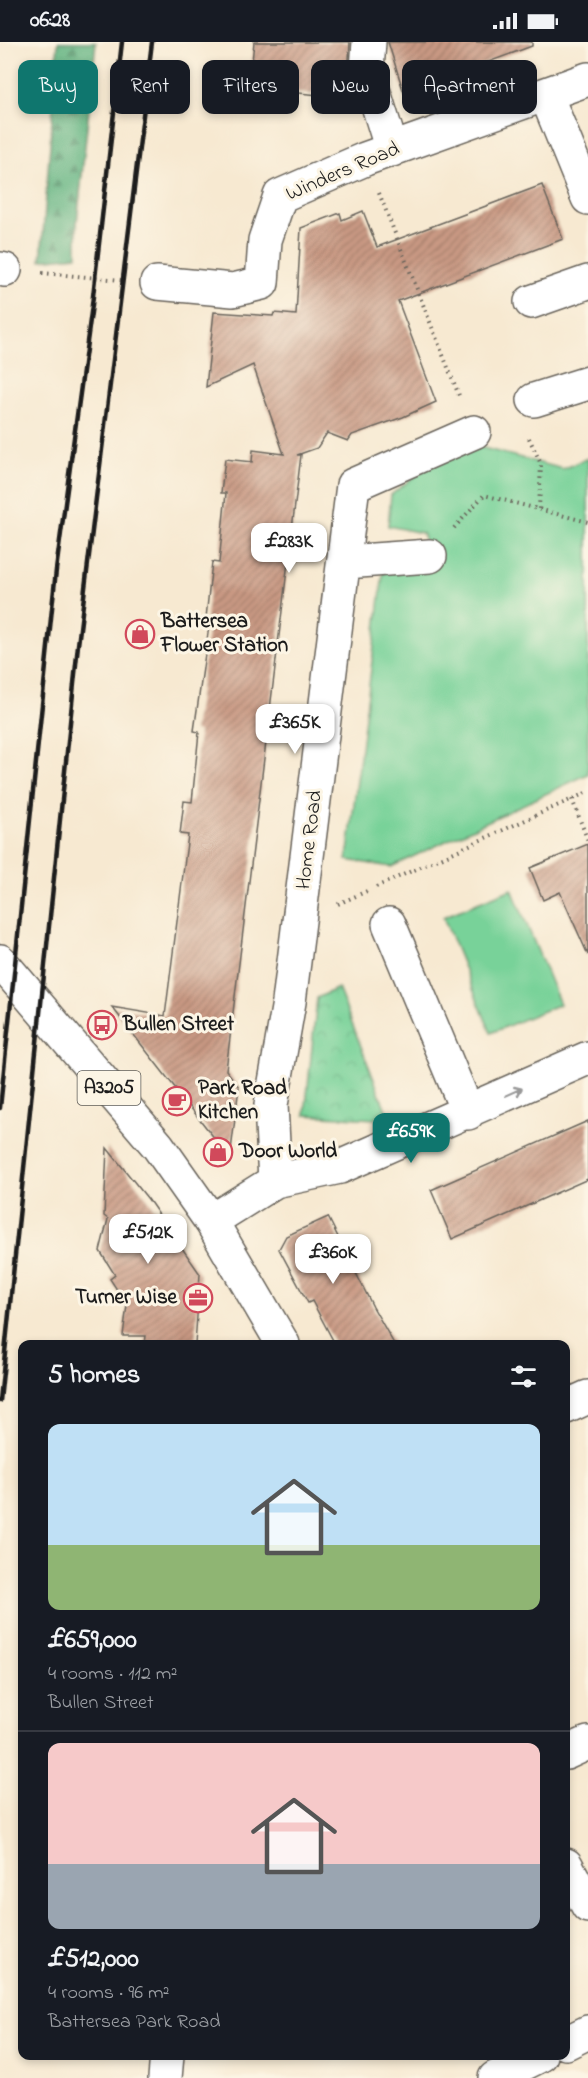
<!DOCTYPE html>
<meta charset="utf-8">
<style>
body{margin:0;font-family:"Indie Flower",sans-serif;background:#20242c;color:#f1f3f6;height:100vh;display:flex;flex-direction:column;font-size:22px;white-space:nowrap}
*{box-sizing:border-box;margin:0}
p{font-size:20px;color:#9ea1a6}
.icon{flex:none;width:33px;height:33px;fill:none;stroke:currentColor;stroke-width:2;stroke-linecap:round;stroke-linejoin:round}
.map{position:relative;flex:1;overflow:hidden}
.details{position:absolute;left:18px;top:1298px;width:552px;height:720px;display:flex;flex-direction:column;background:#171b24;border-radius:12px;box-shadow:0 3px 9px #0003}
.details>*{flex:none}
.guide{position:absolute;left:18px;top:18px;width:552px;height:54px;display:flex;gap:12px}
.price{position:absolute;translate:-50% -51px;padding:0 14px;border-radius:12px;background:#fff;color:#222;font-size:20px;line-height:39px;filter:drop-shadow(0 2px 3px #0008)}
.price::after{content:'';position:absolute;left:50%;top:36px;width:18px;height:14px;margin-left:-9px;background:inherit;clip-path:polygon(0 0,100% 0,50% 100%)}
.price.on{background:#0f766e;color:#fff}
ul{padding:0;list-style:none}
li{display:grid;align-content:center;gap:12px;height:318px;padding:0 30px}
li+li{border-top:2px solid #363941}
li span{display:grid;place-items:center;height:186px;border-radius:12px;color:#555}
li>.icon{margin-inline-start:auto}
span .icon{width:108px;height:108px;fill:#fffc;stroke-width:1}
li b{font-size:26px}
h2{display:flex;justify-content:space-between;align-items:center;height:72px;padding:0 30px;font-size:26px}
.pill{padding:0 21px;border-radius:12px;background:#171b24;box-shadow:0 3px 9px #0003;font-size:21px;line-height:54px}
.pill.on{background:#0f766e;color:#fff}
.status{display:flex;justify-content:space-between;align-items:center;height:42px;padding:0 30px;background:#171b24;direction:ltr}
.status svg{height:16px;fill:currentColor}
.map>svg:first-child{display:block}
.grass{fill:#78d299;stroke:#4a775a;stroke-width:1.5}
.forest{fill:url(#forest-firs);stroke:#3f684e;stroke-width:1.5}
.park{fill:url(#park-crowns);stroke:#4a775a;stroke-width:1.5}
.building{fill:url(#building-hatch)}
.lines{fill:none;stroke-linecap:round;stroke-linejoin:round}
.minor-casing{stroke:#69645b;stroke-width:36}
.highway-casing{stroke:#69645b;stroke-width:36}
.path{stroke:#69645b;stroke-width:4;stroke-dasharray:1.5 4.5;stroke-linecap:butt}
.minor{stroke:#fff;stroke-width:33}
.highway{stroke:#fff;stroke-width:33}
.rail{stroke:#1c1c1c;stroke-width:4.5}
.oneway{stroke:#999}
.labels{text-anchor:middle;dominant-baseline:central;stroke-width:6;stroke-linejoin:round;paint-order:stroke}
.shield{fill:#fcf5e5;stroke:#5f5d58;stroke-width:1.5}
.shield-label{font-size:20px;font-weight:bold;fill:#1c1c1c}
.street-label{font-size:21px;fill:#1c1c1c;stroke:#fcf5e5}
.poi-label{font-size:21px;font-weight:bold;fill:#1c1c1c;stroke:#fcf5e5;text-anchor:start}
</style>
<div class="status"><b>06:28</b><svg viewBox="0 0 49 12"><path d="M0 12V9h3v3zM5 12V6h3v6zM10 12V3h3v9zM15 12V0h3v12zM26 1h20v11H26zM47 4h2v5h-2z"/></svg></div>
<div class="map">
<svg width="588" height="2036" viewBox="0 0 588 2036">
<defs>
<pattern id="forest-firs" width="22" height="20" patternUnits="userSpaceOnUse" patternTransform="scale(1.5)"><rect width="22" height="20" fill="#62b481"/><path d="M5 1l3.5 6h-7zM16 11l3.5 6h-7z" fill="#509269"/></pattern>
<pattern id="park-crowns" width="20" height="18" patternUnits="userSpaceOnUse" patternTransform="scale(1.5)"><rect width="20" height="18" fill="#78d299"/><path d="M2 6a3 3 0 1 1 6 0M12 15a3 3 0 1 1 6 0" fill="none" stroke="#67b483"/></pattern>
<pattern id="building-hatch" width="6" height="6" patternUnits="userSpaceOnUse" patternTransform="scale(1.5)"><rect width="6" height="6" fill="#c99983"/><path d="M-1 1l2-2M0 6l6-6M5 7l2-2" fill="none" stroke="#a27c6a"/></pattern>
</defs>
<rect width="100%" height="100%" fill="#fcf5e5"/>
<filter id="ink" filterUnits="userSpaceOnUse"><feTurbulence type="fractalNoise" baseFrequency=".0167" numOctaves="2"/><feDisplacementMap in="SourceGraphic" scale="12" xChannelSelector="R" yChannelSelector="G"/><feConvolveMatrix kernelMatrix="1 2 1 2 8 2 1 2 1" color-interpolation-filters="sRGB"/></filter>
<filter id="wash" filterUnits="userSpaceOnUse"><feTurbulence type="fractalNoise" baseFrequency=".008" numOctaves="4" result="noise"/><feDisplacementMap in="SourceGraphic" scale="24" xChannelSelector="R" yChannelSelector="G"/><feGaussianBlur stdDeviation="1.35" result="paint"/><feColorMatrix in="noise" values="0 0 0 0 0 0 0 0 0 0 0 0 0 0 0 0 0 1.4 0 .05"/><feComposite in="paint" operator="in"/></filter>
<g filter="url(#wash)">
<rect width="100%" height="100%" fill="#f7e9d1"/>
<!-- grass -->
<path class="grass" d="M472 403 563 427 588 416V732L391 825 347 818 384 524 430 514 422 491 388 484 391 453 421 429Z
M512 847 560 962 491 991 443 875Z"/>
<!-- forest -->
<path class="forest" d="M58 0H96L77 181V214L41 218Z"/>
<!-- park -->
<path class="park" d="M338 946 388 1073 377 1077 305 1073 317 956Z"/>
<g id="blocks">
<!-- building -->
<path class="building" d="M254 0H350L347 49H342L341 55 255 47V40H250Z
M388 0H532V4L404 51Z
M542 143 563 197 398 259 436 360 403 375 352 393 348 399 327 391 317 406 297 413H301L226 1028 239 1045 230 1116 112 965 165 974 188 793 180 792 184 759 192 760 199 690 194 689 210 577 206 576 212 520 219 521 226 451H221L225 417 252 420 253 408 284 412 253 323 206 345 214 270 273 274 274 271 296 273 301 186 340 171 342 178 363 169 377 205Z
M588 802V913L560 850 543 858 530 826Z
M588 1079V1137L452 1197 431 1148Z
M107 1106 148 1157 200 1232 195 1302H145L146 1294H123L127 1263 110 1237 115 1233 100 1209 108 1177 104 1174Z
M328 1175 373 1265 394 1302H335L312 1259 308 1261 279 1207 286 1194Z"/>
</g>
</g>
<g filter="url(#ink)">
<use href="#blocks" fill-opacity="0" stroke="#69645b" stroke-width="1.5"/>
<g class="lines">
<!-- minor casing -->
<g class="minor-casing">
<path id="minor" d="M369 0 367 28 392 108
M546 53 588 156
M0 227 5 228
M157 241 233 248 262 241 265 198 280 154 365 117 588 37
M531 260 588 240
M534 358 588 341
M345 520 430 514
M389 882 468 1071
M275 1139 271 1063 289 960 353 443 474 390
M211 1179 275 1139 340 1125 588 1016
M566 1365 588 1355
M566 1711 588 1701
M566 2001 588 1990
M165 2036 167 2013
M495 2036 541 2013"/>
</g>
<!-- highway casing -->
<g class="highway-casing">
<path id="highway" d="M0 919 158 1104 211 1179 283 1302
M566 1823 588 1864"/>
</g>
<!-- path -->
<path class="path" d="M379 151 460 356
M42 231 121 238
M529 396 541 422 539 467
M454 486 484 453 588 480
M572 757 588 799
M376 845 588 750
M338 862 367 849"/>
<!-- minor -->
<use href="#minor" class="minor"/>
<!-- highway -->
<use href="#highway" class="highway"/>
<!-- rail -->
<path class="rail" d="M0 1066 56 528 92 263 122 0
M0 1359 78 603 152 0"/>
</g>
<!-- one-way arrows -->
<defs><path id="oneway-shaft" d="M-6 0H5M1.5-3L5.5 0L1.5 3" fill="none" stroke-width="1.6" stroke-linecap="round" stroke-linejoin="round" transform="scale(1.5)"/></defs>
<use class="oneway" href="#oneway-shaft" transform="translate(514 1050) rotate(-24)"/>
</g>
<!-- icons -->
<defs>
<g id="shop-ring" transform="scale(1.5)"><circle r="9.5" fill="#fcf5e5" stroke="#d1495b" stroke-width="1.5"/><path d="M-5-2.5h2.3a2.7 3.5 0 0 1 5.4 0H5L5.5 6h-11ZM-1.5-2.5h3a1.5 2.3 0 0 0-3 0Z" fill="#d1495b"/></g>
<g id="bus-ring" transform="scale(1.5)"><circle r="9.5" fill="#fcf5e5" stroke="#d1495b" stroke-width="1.5"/><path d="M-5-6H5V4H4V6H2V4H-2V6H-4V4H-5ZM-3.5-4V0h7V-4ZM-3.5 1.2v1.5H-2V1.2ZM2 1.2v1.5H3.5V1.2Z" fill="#d1495b"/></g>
<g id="cafe-ring" transform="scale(1.5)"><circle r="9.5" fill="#fcf5e5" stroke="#d1495b" stroke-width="1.5"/><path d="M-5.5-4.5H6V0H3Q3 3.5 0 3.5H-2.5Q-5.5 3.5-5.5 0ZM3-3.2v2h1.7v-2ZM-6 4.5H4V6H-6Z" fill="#d1495b"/></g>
<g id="office-ring" transform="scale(1.5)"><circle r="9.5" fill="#fcf5e5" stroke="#d1495b" stroke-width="1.5"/><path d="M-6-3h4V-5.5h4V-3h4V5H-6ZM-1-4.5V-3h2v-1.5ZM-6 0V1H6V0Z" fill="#d1495b"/></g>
</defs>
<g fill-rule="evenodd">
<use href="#shop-ring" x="140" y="592"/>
<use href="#bus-ring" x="102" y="983"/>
<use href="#cafe-ring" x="177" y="1059"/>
<use href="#shop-ring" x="218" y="1110"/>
<use href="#office-ring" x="198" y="1256"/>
</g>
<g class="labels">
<!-- shield labels -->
<rect class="shield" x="77.5" y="1029" width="63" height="34" rx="4.5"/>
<g class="shield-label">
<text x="109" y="1046">A3205</text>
</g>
<!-- street labels -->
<g class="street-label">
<text transform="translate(343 130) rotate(-23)">Winders Road</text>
<text transform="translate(310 798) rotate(-83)">Home Road</text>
</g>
<!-- poi labels -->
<g class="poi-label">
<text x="161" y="580">Battersea<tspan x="161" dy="24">Flower Station</tspan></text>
<text x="123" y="983">Bullen Street</text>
<text x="198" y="1047">Park Road<tspan x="198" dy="24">Kitchen</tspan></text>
<text x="239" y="1110">Door World</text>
<text x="177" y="1256" text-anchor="end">Turner Wise</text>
</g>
</g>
</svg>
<b class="price" style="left:289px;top:532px">£283K</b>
<b class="price" style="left:295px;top:713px">£365K</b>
<b class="price on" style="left:411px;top:1122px">£659K</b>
<b class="price" style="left:148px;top:1223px">£512K</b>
<b class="price" style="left:333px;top:1243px">£360K</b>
<div class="guide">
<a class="pill on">Buy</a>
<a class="pill">Rent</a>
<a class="pill">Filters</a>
<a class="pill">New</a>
<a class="pill">Apartment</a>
</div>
<section class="details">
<h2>5 homes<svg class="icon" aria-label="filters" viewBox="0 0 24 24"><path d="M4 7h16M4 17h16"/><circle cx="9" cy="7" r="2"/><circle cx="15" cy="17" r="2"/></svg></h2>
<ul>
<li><span style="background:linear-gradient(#bfe0f5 65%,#8fb573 0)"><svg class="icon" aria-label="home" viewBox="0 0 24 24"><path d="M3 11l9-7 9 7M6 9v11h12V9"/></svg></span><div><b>£659,000</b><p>4 rooms · 112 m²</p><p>Bullen Street</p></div></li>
<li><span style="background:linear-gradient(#f6c9c9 65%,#9aa5b1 0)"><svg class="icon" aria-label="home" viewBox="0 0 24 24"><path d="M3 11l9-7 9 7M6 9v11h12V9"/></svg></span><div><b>£512,000</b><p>4 rooms · 96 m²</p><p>Battersea Park Road</p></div></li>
</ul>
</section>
</div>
